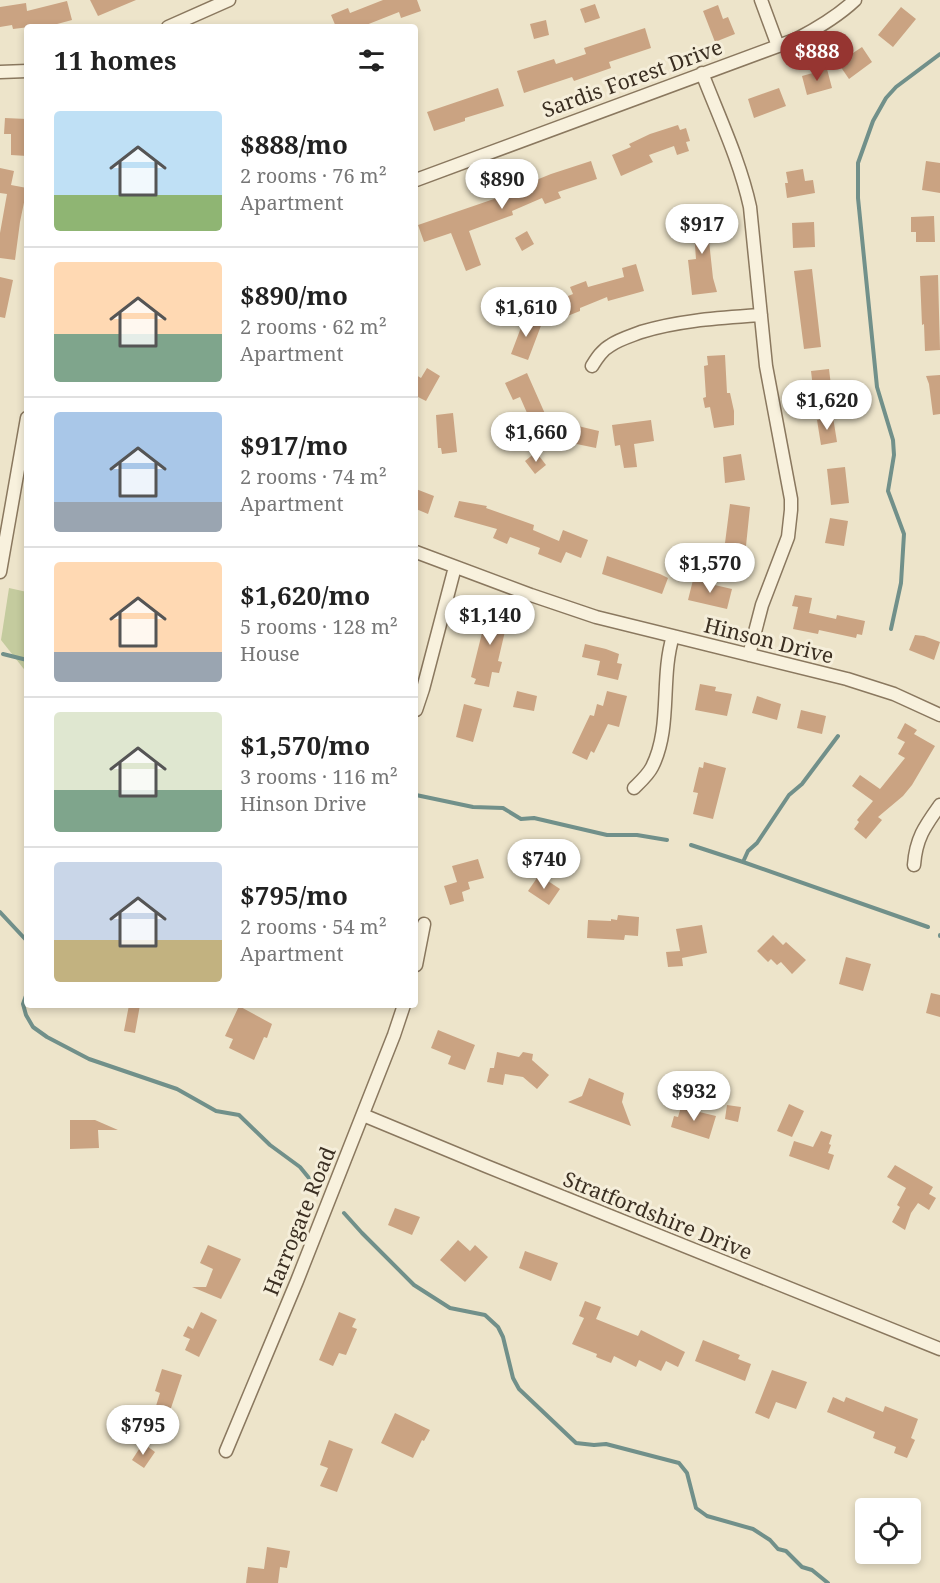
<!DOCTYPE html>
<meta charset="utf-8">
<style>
body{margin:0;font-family:"Noto Serif",serif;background:#f6f6f6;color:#222;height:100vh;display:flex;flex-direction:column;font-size:22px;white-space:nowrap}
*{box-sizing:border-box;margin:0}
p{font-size:20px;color:#767676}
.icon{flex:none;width:33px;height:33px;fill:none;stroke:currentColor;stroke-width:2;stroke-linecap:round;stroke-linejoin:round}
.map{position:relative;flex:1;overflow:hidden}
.sheet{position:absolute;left:24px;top:24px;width:394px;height:984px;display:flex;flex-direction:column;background:#fff;border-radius:6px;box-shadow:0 3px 9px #0003}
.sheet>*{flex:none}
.buttons{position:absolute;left:855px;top:1498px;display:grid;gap:12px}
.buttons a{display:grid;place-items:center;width:66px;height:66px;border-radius:6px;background:#fff;box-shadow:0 3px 9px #0003;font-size:30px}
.price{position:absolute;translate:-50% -51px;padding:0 14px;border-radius:21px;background:#fff;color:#222;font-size:20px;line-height:39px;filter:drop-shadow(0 2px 3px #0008)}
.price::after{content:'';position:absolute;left:50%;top:36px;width:18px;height:14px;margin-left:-9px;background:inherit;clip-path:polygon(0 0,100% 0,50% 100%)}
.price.active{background:#963531;color:#fff}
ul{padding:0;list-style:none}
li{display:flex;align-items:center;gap:18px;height:150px;padding:0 30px}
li+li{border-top:2px solid #e0e0e0}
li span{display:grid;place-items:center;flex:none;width:168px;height:120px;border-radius:6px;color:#555}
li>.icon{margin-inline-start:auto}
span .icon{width:72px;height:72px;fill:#fffc;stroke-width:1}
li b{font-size:26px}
h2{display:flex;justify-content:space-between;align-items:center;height:72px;padding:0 30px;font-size:26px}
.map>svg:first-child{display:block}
.green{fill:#c4cb9e}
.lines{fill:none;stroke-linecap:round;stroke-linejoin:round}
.stream{stroke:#71908a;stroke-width:4}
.building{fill:#caa382}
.street-casing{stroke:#8a785f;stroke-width:15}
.street{stroke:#f8f1dd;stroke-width:12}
.labels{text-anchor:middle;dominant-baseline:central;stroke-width:6;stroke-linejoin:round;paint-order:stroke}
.street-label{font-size:21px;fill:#3b2f22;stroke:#f5eeda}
</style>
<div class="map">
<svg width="940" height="1583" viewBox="0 0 940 1583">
<rect width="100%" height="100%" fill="#ede4ca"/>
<!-- green -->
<path class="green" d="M9 588 27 592V673L1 640Z"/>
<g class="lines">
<!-- stream -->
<path class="stream" d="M891 629 901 583 904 534 888 491 894 455 893 440 877 387 858 198V163L873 121 886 98 896 87 940 54
M3 654 27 660
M416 795 473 807 503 808 521 819 534 818 607 835H637L667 840
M691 845 743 862 928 927
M743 862 748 851 757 843 789 795 802 784 838 736
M0 912 27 941
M940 935V936
M27 993 23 1004 26 1015 33 1027 47 1037 89 1059 177 1089 216 1111 239 1115 270 1145 300 1167 313 1183
M344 1213 362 1233 414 1285 450 1308 485 1315 498 1327 503 1337 513 1378 519 1389 576 1443 594 1445 606 1444 679 1463 687 1473 696 1508 707 1516 753 1529 770 1540 778 1549 786 1551 802 1567 812 1570 828 1583"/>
</g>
<!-- building -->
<path class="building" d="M90 0H136L98 16Z
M383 0H417L421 11 401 18 399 12 361 27H336L331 15 348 8 350 13Z
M67 1 72 20 46 27V25L13 29 12 25 0 27V7L26 3 27 11Z
M595 4 600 18 585 23 580 9Z
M718 5 723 19 728 17 735 34 715 42 703 11Z
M901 7 916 19 893 47 878 35Z
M546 20 549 35 534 39 530 24Z
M645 28 651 48 609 62 611 68 574 81 572 77 524 93 517 71 554 59 556 64 586 54 584 48Z
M862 47 872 62 849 79 838 63Z
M827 69 832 88 807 95 802 76Z
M498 88 504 106 465 118V121L434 131 427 112Z
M779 88 786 106 754 118 748 99Z
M5 118 27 119V156L11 155V134H4Z
M678 125 680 130 686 128 690 141 686 142 689 151 677 155 674 146 649 155 653 162 621 176 612 155 631 147 629 144 650 134Z
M591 161 597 179 558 192 561 198 545 204 542 198 512 211 513 215 469 231 481 265 466 271 451 233 424 242 418 225 520 190 519 187 551 174Z
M926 161 940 163V193L922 190Z
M0 168 14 171 11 185 27 188 20 222 15 260 0 258V233L7 194 0 193Z
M803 169 805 181 813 180 815 193 787 198 785 183H788L786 172Z
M713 215 715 241H709L713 278 717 292 692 295 688 260 696 259 694 232 685 233 684 222 695 221 694 216Z
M934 216 935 242H916V232H911V217Z
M814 222 815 247 793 248 792 223Z
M527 231 534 244 522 251 515 238Z
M636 264 644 291 608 301 607 297 580 308V311L560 319 553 302 573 294 570 287 586 281 588 287 624 277 622 268Z
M812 269 821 347 804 349 794 271Z
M938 275 940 350 925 351 924 324 922 325 920 276Z
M0 277 13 280 5 318 0 317Z
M525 317 542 323 528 360 511 354Z
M725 355 727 393H730L734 411V425L714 428 710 407 705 408 703 398 706 397 704 366 708 365 707 356Z
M427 368 440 376 426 401 416 396V375L421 378Z
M829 369 832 394 814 396 811 371Z
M527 373 546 416 531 422 520 397 513 400 505 383Z
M940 375V414L933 415 929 384 926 376Z
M453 413 457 452 442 454 441 448H438L436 415Z
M833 417 837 442 821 445 817 420Z
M651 420 654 441 634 444 637 467 624 468 620 445 615 446 612 425Z
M561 422 599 431 596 448 557 440Z
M536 452 546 465 535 474 525 461Z
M741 454 745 480 725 483 723 457Z
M845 467 849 503 831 505 827 469Z
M416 489 434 496 428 514 416 509Z
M459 501 487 506 486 508 534 525 533 530 559 541 563 530 588 540 581 558 566 552 561 563 538 554 540 548 510 537 507 544 493 538 497 529 454 517Z
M730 504 750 507 746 546 725 543Z
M830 518 848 521 844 546 825 543Z
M607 556 660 574 668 578 662 594 602 574Z
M693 580 732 589 727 609 688 600Z
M795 595 812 598 809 613 836 619 837 615 865 621 862 635 857 634 856 638 819 630 818 634 793 629 798 607 792 606Z
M483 609 513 617 510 628 506 627 498 661 502 662 499 673 492 672 489 687 474 684 476 679 471 677 484 625 479 624Z
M915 635 924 636 940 642 934 660 909 650Z
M585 644 606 649 619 654 617 663 622 664 618 680 597 675 600 661 582 657Z
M700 684 716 687 715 691 732 694 727 716 695 710Z
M517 691 537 696 534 711 513 707Z
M607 691 627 696 619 727 608 724 594 753 591 751 587 760 572 753 590 715 594 716 597 704 603 706Z
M757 696 781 704 777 720 752 713Z
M464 704 482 709 473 742 456 737Z
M801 710 826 716 822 734 797 728Z
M905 723 917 730 914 734 935 746 912 785 903 796 878 817 882 820 866 839 854 829 859 822 857 820 873 801 852 786 860 775 880 789 905 758 898 754 905 742 897 738Z
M704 762 726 768 713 819 693 814 698 793 693 792 699 767 703 768Z
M478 859 484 878 468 882 470 889 462 892 464 901 450 905 444 886 457 882 452 866Z
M539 875 560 889 549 905 528 891Z
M618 915 639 917 638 936 625 935 624 940 587 938 588 920 611 921V919L617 920Z
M702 925 707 953 682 958 683 966 668 967 666 952 680 951 676 929Z
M773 935 783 945 786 942 806 960 792 974 781 962 777 965 771 959 768 962 757 951Z
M846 957 871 964 863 991 839 984Z
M931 993 940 995V1017L926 1013Z
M129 1005H140L135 1033 124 1031Z
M239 1006 272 1024 267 1038 264 1037 254 1060 229 1048 233 1039 225 1036Z
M438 1030 475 1045 465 1070 448 1064 451 1056 431 1048Z
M497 1052 519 1057 523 1052 533 1054 532 1060 549 1075 537 1089 523 1077 505 1074 503 1085 487 1082 490 1068H494Z
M589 1078 624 1093 622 1102 631 1126 568 1102 582 1096Z
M682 1104 692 1107 691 1110 716 1116 709 1139 671 1127 674 1116 678 1117Z
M789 1104 804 1111 792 1137 777 1131Z
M727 1105 741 1107 738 1122 725 1119Z
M70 1120H95L118 1130H98L99 1148 70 1149Z
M821 1131 832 1135 829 1144 831 1145 828 1153 834 1155 829 1170 789 1156 794 1141 813 1147Z
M895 1165 933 1187 929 1194 936 1198 929 1210 918 1203 911 1213 905 1230 892 1222 900 1207 897 1205 906 1188 887 1177Z
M395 1208 420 1217 412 1235 388 1225Z
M458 1240 470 1251 475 1245 488 1257 465 1282 440 1260Z
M208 1245 241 1259 221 1299 192 1287H206L213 1269 200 1263Z
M525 1251 558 1263 551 1281 519 1268Z
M585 1301 601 1307 596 1319 638 1336 641 1330 685 1352 678 1367 666 1361 661 1371 639 1360 636 1367 614 1356 611 1363 596 1357 597 1354 572 1344 584 1318 579 1316Z
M201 1312 217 1320 199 1357 185 1350 190 1339 183 1336 188 1326 193 1329Z
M339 1312 356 1319 352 1327 357 1329 346 1355 339 1353 333 1366 319 1360Z
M703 1340 740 1355 738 1359 751 1364 745 1381 695 1361Z
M162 1369 182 1375 170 1411 156 1406 160 1393 155 1391Z
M772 1370 807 1382 796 1409 776 1402 769 1419 755 1413Z
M833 1397 844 1402 846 1397 883 1412 885 1406 918 1419 911 1438 915 1440 907 1458 894 1453 896 1447 873 1438 875 1432 827 1412Z
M395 1413 430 1430 424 1441 422 1440 413 1458 381 1443Z
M329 1440 353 1449 337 1492 320 1486 328 1468 320 1465Z
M143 1443 155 1452 144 1468 132 1460Z
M267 1547 290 1551 287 1568 280 1567 278 1583H246L248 1567 264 1569Z"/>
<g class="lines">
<!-- street casing -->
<g class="street-casing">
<path id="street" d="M761 0 778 46
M168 27 229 0
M0 72 27 71
M702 73C719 117 740 161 750 207L766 366 791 499V510L788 537 762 605 749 655
M416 180 797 39C818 28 837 17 855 0
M592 366C597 358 602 350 611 345 620 339 631 336 641 332 680 320 721 318 761 315
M416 552 531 595 596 617 847 679 894 694 940 715
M0 572 27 418
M416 710 423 689 455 567
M634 788C640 782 648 775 652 767 672 728 660 678 673 636
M914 865C916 838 925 826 940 805
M416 965 424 924
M363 1115 486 1166 940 1349
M226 1451 297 1281 394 1035 404 1005"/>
</g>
<!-- street -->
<use href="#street" class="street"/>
</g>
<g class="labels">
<!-- street labels -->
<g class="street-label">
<text transform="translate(632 78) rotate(-20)">Sardis Forest Drive</text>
<text transform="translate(769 640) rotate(14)">Hinson Drive</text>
<text transform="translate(658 1215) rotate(22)">Stratfordshire Drive</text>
<text transform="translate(299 1221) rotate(-68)">Harrogate Road</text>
</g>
</g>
</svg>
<div class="buttons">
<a><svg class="icon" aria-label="locate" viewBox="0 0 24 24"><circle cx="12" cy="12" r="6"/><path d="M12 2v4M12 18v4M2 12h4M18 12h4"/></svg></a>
</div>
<b class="price active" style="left:817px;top:82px">$888</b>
<b class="price" style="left:502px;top:210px">$890</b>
<b class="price" style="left:702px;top:255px">$917</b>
<b class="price" style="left:526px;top:338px">$1,610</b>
<b class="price" style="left:827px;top:431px">$1,620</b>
<b class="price" style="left:536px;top:463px">$1,660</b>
<b class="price" style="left:710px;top:594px">$1,570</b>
<b class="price" style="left:490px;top:646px">$1,140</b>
<b class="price" style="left:544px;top:890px">$740</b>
<b class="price" style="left:694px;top:1122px">$932</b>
<b class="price" style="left:143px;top:1456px">$795</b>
<section class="sheet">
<h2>11 homes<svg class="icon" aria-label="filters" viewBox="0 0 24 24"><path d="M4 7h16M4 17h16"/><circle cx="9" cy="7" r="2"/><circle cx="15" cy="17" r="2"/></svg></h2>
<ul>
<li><span style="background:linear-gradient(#bfe0f5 70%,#8fb573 0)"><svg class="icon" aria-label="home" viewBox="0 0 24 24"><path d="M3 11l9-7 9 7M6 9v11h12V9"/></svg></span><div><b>$888/mo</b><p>2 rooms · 76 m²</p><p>Apartment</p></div></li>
<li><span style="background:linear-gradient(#ffd9b3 60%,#7fa58c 0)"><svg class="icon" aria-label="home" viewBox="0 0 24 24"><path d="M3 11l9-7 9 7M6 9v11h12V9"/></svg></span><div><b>$890/mo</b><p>2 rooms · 62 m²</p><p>Apartment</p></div></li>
<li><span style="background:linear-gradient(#a9c7e8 75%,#9aa5b1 0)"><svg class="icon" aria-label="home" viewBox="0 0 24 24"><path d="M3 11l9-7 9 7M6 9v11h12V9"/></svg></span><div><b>$917/mo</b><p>2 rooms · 74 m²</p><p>Apartment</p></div></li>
<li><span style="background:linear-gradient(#ffd9b3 75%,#9aa5b1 0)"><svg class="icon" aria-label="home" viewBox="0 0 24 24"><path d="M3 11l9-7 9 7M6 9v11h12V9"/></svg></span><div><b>$1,620/mo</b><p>5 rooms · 128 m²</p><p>House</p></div></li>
<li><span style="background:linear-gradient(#dfe7d0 65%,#7fa58c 0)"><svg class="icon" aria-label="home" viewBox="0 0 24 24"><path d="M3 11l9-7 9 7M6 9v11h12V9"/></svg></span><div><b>$1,570/mo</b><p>3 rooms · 116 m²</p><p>Hinson Drive</p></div></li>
<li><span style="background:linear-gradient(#c9d6e8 65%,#c2b280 0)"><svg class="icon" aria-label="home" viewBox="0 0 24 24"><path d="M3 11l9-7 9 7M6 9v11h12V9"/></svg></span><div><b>$795/mo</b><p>2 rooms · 54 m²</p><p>Apartment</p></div></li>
</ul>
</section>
</div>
